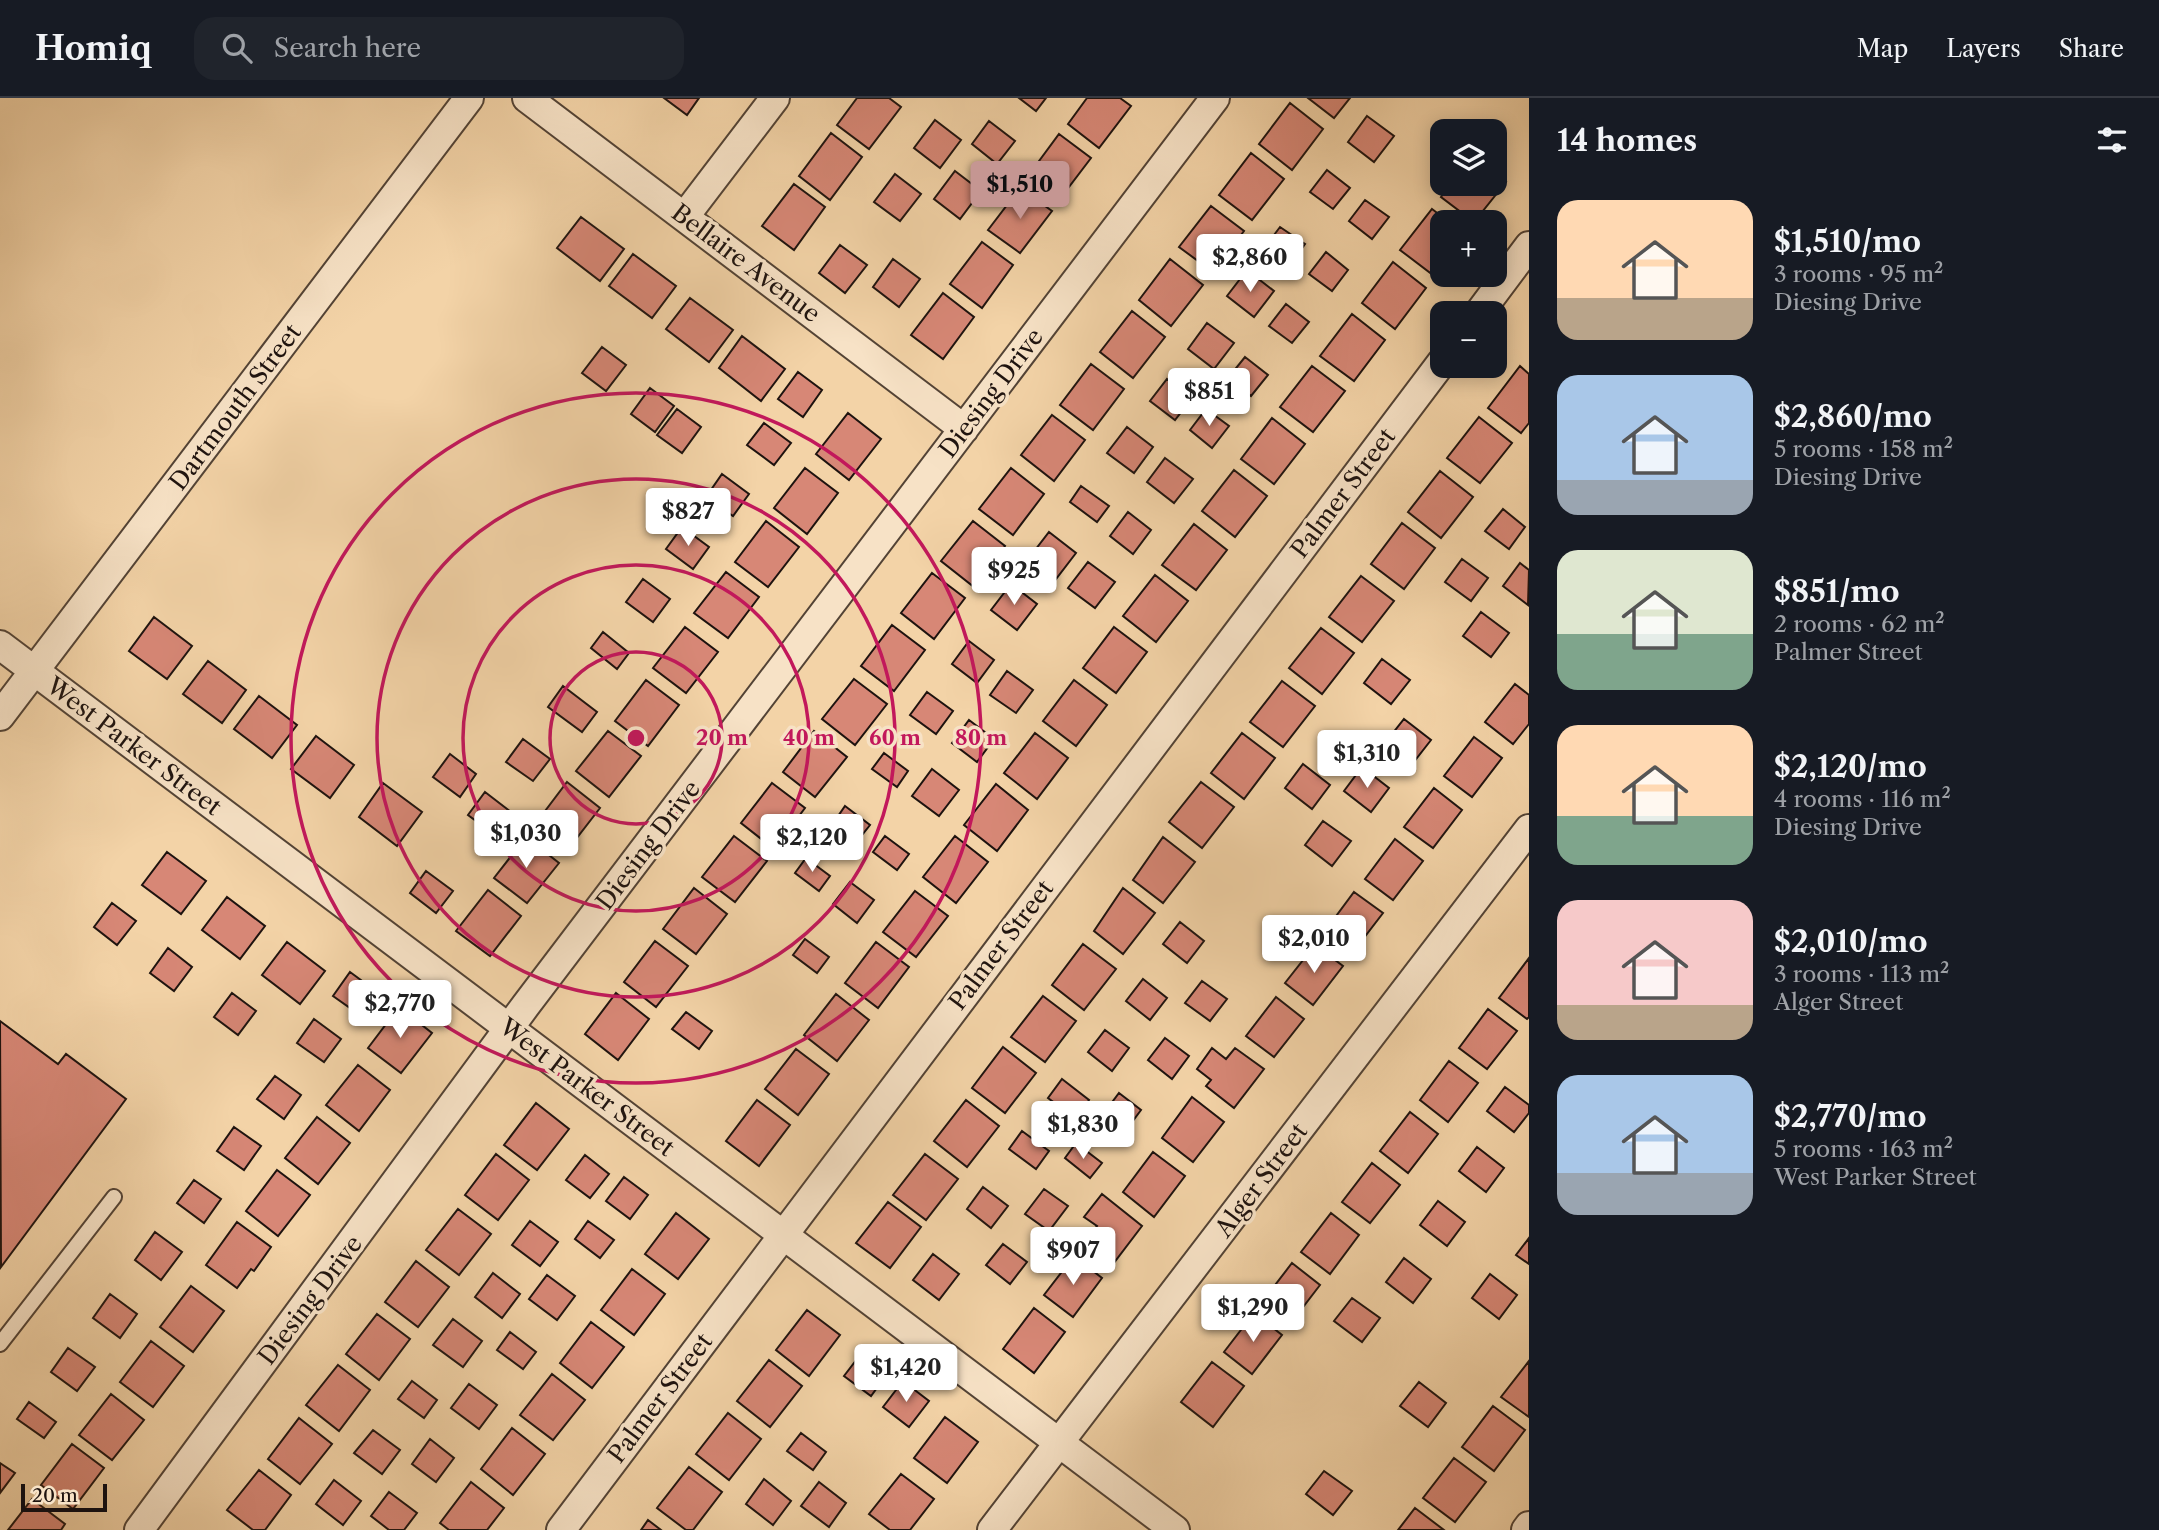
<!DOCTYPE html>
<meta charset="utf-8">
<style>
body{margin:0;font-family:"Libre Caslon Text",serif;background:#20242c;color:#f1f3f6;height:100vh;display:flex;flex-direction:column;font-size:26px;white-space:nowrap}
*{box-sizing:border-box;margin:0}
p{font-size:23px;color:#9ea1a6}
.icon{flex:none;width:38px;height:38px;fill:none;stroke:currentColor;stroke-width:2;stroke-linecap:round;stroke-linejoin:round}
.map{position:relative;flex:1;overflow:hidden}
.panel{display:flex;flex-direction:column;background:#171b24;width:630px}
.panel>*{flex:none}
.tools{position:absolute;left:1430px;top:21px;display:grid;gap:14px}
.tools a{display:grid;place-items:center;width:77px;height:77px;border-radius:14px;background:#171b24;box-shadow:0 4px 18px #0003;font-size:35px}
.scale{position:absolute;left:21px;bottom:18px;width:86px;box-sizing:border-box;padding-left:7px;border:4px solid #1e130f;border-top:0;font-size:19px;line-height:24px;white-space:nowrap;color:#1e130f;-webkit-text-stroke:5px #f7e2c6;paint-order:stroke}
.price{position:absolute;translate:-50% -60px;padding:0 16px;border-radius:7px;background:#fff;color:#222;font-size:23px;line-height:46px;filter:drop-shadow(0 2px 4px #0008)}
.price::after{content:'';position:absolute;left:50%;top:42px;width:21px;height:16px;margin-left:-10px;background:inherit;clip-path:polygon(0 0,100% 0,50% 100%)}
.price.selected{background:#c59692;color:#111}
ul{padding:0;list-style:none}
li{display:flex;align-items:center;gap:21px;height:175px;padding:0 28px}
li span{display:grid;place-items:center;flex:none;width:196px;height:140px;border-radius:21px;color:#555}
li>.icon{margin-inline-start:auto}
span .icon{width:84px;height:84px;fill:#fffc;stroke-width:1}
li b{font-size:30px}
h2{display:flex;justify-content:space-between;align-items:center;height:84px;padding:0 28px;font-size:30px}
header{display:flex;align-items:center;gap:42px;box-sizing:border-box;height:98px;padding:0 35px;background:#171b24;border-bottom:2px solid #363941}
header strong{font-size:33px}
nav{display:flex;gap:38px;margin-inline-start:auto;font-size:24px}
.search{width:490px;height:63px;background:#20242c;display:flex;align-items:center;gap:18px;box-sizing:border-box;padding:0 24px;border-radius:21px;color:#9ea1a6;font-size:26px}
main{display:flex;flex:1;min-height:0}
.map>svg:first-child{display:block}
.building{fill:#d78776;stroke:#1e130f;stroke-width:2}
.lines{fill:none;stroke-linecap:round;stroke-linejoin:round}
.lane-casing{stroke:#534335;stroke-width:18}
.street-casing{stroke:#534335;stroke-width:32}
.lane{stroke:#f7e2c6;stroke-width:14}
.street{stroke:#f7e2c6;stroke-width:28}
.ring{fill:none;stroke:#c2185b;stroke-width:3.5}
.labels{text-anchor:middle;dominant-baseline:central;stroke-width:7;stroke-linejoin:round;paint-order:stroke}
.street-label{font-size:24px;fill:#1e130f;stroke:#f7e2c6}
.centre{fill:#c2185b;stroke:#f7e2c6;stroke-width:3.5}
.ring-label{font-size:21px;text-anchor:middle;font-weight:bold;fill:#c2185b;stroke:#f7e2c6;stroke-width:7;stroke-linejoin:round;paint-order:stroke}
</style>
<header>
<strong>Homiq</strong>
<div class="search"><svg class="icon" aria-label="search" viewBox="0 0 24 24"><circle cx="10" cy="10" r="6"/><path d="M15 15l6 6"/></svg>Search here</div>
<nav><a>Map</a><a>Layers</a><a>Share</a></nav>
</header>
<main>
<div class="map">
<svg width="1529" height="1432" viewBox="0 0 1529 1432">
<rect width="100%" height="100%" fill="#f3d3a7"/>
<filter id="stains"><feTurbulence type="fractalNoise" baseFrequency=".00286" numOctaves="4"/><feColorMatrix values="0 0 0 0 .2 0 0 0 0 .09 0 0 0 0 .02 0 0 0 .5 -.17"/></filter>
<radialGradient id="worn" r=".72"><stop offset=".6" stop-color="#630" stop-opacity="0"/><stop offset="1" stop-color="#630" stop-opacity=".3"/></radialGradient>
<!-- building -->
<path class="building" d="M664 0H699L687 17Z
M857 0H889L901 9 869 51 837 27Z
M1019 0H1046L1036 13Z
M1087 0H1120L1131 8 1099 50 1068 26Z
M1308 0H1350L1334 20Z
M1290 5 1323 31 1292 72 1259 46Z
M1367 18 1394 38 1374 64 1348 44Z
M935 22 961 42 940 70 914 50Z
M989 23 1015 43 997 66 972 46Z
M831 35 862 59 830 102 799 78Z
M1059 36 1091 60 1059 102 1028 78Z
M1251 55 1284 81 1252 122 1219 97Z
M1327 72 1350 90 1333 111 1310 94Z
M955 73 981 93 960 121 934 101Z
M1494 75 1506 84 1474 124 1441 99 1451 86H1494Z
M895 76 921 96 900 123 874 104Z
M794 86 825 109 794 152 762 128Z
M1020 90 1052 113 1020 155 988 132Z
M1365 102 1389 119 1372 141 1349 123Z
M1211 108 1244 133 1213 174 1179 149Z
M1432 111 1449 124H1442V165L1433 177 1400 152Z
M581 119 624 151 600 183 557 150Z
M1280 129 1305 146 1293 163 1268 145Z
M982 144 1013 167 982 210 950 186Z
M840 147 867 167 845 195 819 175Z
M1326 154 1348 172 1332 193 1309 176Z
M633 156 676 188 652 220 609 188Z
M893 161 920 181 899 209 873 189Z
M1170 161 1203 187 1171 228 1139 202Z
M1393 164 1426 190 1395 231 1362 205Z
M1247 172 1274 193 1254 219 1227 198Z
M943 195 974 219 943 261 911 237Z
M690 200 733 232 709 264 666 231Z
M1286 206 1309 224 1292 245 1269 228Z
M1132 213 1165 239 1133 280 1100 254Z
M1352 216 1385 242 1354 283 1320 258Z
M1207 225 1234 245 1214 271 1188 251Z
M742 238 785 271 761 303 719 270Z
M602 249 626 267 606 293 582 275Z
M1245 259 1268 277 1251 298 1228 280Z
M1091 266 1124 291 1093 332 1060 307Z
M1312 268 1345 293 1313 334 1280 309Z
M1520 268 1529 276V325L1521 335 1488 310Z
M798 274 822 292 803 319 778 301Z
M1167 281 1192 300 1175 322 1150 303Z
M650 290 674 308 655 334 631 316Z
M677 311 701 329 682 355 657 337Z
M1206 311 1229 328 1212 350 1190 332Z
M848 315 881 341 849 382 816 356Z
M1052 317 1085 342 1054 383 1021 357Z
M1479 319 1512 345 1480 385 1447 360Z
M1272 320 1305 346 1274 386 1241 361Z
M764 325 791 345 774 367 747 347Z
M1127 329 1153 349 1134 375 1107 355Z
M1165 360 1193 381 1174 405 1147 384Z
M805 370 838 395 807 436 774 410Z
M1011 370 1044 396 1013 437 979 411Z
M1234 372 1267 398 1235 439 1202 413Z
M1440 373 1473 399 1441 440 1408 414Z
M722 376 749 396 733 418 706 399Z
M1081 388 1109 408 1097 424 1070 404Z
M1503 411 1525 429 1509 451 1485 433Z
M1128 414 1151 432 1133 456 1110 438Z
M766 423 799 449 768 489 735 464Z
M973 423 1005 448 974 489 941 463Z
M1402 425 1435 450 1404 491 1371 466Z
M1194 426 1227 452 1196 492 1162 467Z
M682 429 709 449 693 471 666 451Z
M1049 434 1076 455 1056 481 1029 460Z
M1462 461 1488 480 1471 503 1445 484Z
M1088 464 1115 484 1095 510 1068 490Z
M1520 465 1529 472 1528 507 1503 488Z
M726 474 759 499 728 540 694 515Z
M932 475 965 500 934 541 901 515Z
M1155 477 1188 503 1156 544 1123 518Z
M1361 478 1394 503 1362 544 1329 519Z
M643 481 670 501 653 524 626 504Z
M1011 486 1037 506 1017 532 991 512Z
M1481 514 1509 535 1491 559 1463 538Z
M154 519 192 548 167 581 129 553Z
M892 527 925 552 894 593 861 568Z
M685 529 718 554 686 595 653 570Z
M1114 529 1147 554 1116 595 1083 570Z
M1321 530 1354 555 1322 596 1289 570Z
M603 534 629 555 617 571 591 550Z
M969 543 994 562 977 585 952 566Z
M1382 561 1410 582 1391 606 1364 585Z
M208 563 246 592 222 625 183 596Z
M1007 573 1033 592 1016 615 990 597Z
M854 581 887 606 855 647 822 621Z
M646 582 679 607 648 648 615 623Z
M1074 582 1107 607 1076 648 1043 623Z
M1282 583 1315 608 1283 649 1250 624Z
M1515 586 1529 597V626L1513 646 1485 624Z
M563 588 597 614 582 634 548 609Z
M927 594 953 613 936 636 910 617Z
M259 598 297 627 272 660 234 631Z
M1404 621 1431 642 1413 665 1385 645Z
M969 622 994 641 977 664 952 645Z
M608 633 641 658 609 699 576 673Z
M814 633 847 659 815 699 783 674Z
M1035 635 1068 660 1037 701 1004 675Z
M1242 635 1275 660 1244 701 1211 675Z
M316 638 354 667 330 700 291 671Z
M1474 639 1502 660 1472 699 1444 678Z
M523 641 550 661 533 683 506 664Z
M884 655 908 673 897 689 872 671Z
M450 656 476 676 460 699 433 679Z
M1303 666 1330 687 1312 711 1285 690Z
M1362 669 1389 690 1371 714 1344 693Z
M932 671 959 692 939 718 912 698Z
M567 684 600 710 569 750 536 725Z
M1201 684 1234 709 1202 750 1169 724Z
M383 685 422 714 397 748 359 719Z
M772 685 805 710 774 751 741 725Z
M996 686 1028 712 997 753 964 727Z
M1434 690 1462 712 1433 750 1404 729Z
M485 694 511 714 495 737 468 717Z
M845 708 870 727 858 742 834 724Z
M1323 723 1351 743 1332 768 1305 747Z
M734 738 767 763 735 804 702 779Z
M885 738 909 756 897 772 873 754Z
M955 738 988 764 956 805 923 779Z
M526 739 559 765 527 805 494 780Z
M1163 739 1195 764 1163 805 1133 782Z
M1395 741 1423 763 1393 802 1365 781Z
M167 754 206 783 181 816 142 787Z
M806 760 830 778 819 793 795 775Z
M426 773 453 793 436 815 410 795Z
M850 784 874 802 857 825 833 806Z
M694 790 727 816 696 856 663 831Z
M1123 790 1155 815 1123 856 1094 833Z
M488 792 521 818 490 858 456 833Z
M915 793 948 818 916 859 883 834Z
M1354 794 1383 815 1353 854 1325 833Z
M227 799 265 828 240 861 202 832Z
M112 805 136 823 117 847 94 829Z
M1180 824 1204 843 1187 865 1163 846Z
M805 841 829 859 817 875 793 857Z
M655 843 688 868 656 909 624 884Z
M287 844 325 873 300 906 262 877Z
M876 844 909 869 878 910 845 885Z
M1083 846 1116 871 1084 912 1052 887Z
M1315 847 1343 868 1313 907 1285 885Z
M168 850 192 869 174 893 150 875Z
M1529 860V919L1527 921 1499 900Z
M350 874 377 894 360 917 333 898Z
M1143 881 1167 900 1150 922 1126 903Z
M1202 883 1227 901 1210 923 1185 905Z
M232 895 256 913 238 937 214 919Z
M616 895 649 921 618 962 585 936Z
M836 896 869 922 837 963 804 937Z
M1043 898 1076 923 1045 964 1011 939Z
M1276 899 1304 921 1274 959 1246 938Z
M399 909 432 935 401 975 368 950Z
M1488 911 1517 933 1487 971 1459 950Z
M686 914 712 933 699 951 672 931Z
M314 921 341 941 324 964 297 945Z
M0 923 58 966 66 956 126 1001 1 1169Z
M1105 932 1129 950 1112 973 1088 954Z
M1165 940 1189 958 1172 981 1148 962Z
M1003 949 1036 975 1005 1015 972 990Z
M1212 950 1226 961 1235 950 1264 971 1234 1010 1206 988 1211 982 1197 971Z
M796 951 829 976 798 1017 765 991Z
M1449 963 1478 985 1448 1024 1420 1002Z
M358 967 390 992 359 1033 326 1007Z
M275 978 301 997 284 1021 257 1001Z
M1062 981 1089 1002 1075 1020 1048 1000Z
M1505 989 1529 1007V1015L1514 1034 1487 1013Z
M1119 995 1141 1012 1129 1028 1107 1011Z
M1192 999 1224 1024 1193 1064 1162 1040Z
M757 1002 790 1027 759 1068 726 1043Z
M966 1002 999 1028 967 1069 934 1043Z
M536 1005 569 1031 537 1072 504 1047Z
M1410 1014 1438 1036 1408 1075 1380 1053Z
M317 1019 350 1045 318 1086 285 1060Z
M234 1029 261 1048 244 1072 217 1053Z
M1022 1033 1049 1053 1036 1071 1009 1051Z
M1076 1045 1102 1065 1090 1080 1065 1060Z
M1477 1049 1504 1070 1486 1094 1459 1073Z
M1153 1054 1185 1078 1154 1119 1123 1094Z
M496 1056 529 1082 498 1122 465 1097Z
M925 1056 958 1081 926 1122 893 1097Z
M585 1057 609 1076 590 1100 566 1082Z
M1372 1065 1400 1087 1370 1125 1342 1104Z
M277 1072 310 1097 278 1138 246 1113Z
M624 1079 648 1097 630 1121 606 1103Z
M194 1082 221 1101 204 1125 177 1105Z
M983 1089 1008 1108 991 1130 967 1111Z
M1044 1091 1068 1108 1049 1133 1025 1116Z
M1102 1096 1142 1128 1113 1166 1084 1145 1097 1128 1084 1119Z
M1438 1103 1465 1124 1447 1148 1420 1127Z
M888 1104 921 1129 890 1170 856 1145Z
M458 1111 491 1136 459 1177 426 1152Z
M676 1115 709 1141 678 1181 645 1156Z
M1331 1115 1359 1137 1330 1176 1301 1154Z
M530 1123 558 1144 540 1168 512 1147Z
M588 1123 614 1142 600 1160 575 1141Z
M237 1124 271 1149 254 1173 251 1171 237 1190 206 1167Z
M155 1134 182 1154 161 1182 135 1162Z
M1529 1140V1166L1516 1157Z
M1003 1146 1027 1164 1010 1186 986 1167Z
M933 1156 959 1176 939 1202 913 1182Z
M1074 1158 1102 1180 1073 1219 1044 1197Z
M1404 1160 1431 1181 1413 1205 1386 1184Z
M416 1163 449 1189 418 1229 385 1204Z
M1292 1165 1320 1187 1290 1226 1262 1204Z
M632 1171 665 1196 634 1237 601 1212Z
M493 1175 520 1196 502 1220 475 1199Z
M1490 1176 1517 1197 1499 1221 1472 1200Z
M547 1177 575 1198 557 1222 529 1201Z
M191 1188 224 1213 193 1254 160 1229Z
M110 1196 137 1216 120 1240 93 1220Z
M1352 1200 1380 1220 1362 1244 1334 1223Z
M1034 1210 1065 1234 1034 1275 1003 1251Z
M807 1212 840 1237 809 1278 776 1252Z
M1254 1215 1282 1237 1252 1276 1224 1254Z
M377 1216 410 1241 379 1282 346 1256Z
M453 1221 482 1243 463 1269 433 1247Z
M591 1224 624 1249 592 1290 560 1265Z
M510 1234 536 1254 523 1271 497 1252Z
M151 1243 184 1268 153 1309 120 1284Z
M68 1250 95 1269 77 1293 51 1274Z
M864 1252 890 1272 871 1298 844 1278Z
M769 1262 802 1288 770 1329 737 1303Z
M1529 1263V1319L1501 1299Z
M1212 1264 1244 1288 1213 1329 1181 1304Z
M338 1267 370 1292 339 1333 306 1307Z
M552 1276 585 1302 553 1342 520 1317Z
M412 1283 437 1302 424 1320 398 1301Z
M903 1283 929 1303 909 1329 883 1309Z
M1419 1284 1446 1305 1428 1329 1400 1308Z
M469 1286 497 1307 479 1331 451 1310Z
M111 1296 144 1322 112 1362 79 1337Z
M29 1304 56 1324 44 1340 17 1321Z
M1493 1308 1525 1332 1494 1373 1462 1349Z
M728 1315 761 1341 729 1382 696 1356Z
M945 1319 978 1344 947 1385 914 1360Z
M299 1320 332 1346 300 1386 268 1361Z
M512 1330 545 1356 513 1397 481 1371Z
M373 1332 400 1352 382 1376 354 1355Z
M801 1335 826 1354 813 1372 787 1353Z
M430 1341 454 1360 436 1384 412 1366Z
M72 1346 104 1370 73 1411 41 1387Z
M1454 1360 1486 1384 1455 1424 1423 1400Z
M0 1365 15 1375 0 1395Z
M689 1369 722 1394 693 1432H686L657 1410Z
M259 1372 291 1397 265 1432H253L227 1412Z
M1324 1373 1352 1393 1333 1417 1306 1396Z
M901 1376 934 1401 910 1432H890L869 1416Z
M764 1381 791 1403 773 1427 746 1406Z
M334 1382 361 1403 343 1427 316 1406Z
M471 1384 504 1410 487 1432H449L440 1425Z
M819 1384 846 1405 829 1429 801 1408Z
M389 1394 417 1415 404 1432H389L371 1418Z
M32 1401 65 1426 61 1432H8Z
M1415 1410 1444 1432H1398Z
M648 1422 661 1432H641Z"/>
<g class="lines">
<!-- lane casing -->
<g class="lane-casing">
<path id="lane" d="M0 1246 114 1099"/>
</g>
<!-- street casing -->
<g class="street-casing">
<path id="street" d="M527 0 964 331
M685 118 775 0
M1479 215 1529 148
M0 547 1175 1432
M0 618 469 0
M139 1432 526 907 1215 0
M561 1432 1442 264
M992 1432 1529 731
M1526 1432 1529 1428"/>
</g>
<!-- lane -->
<use href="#lane" class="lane"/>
<!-- street -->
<use href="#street" class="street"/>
</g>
<!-- distance rings -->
<g class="ring">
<circle cx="636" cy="640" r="86"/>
<circle cx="636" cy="640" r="173"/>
<circle cx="636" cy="640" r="259"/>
<circle cx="636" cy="640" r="345"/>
</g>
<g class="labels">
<!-- street labels -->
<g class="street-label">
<text transform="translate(746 165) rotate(37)">Bellaire Avenue</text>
<text transform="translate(991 295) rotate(-53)">Diesing Drive</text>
<text transform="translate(235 309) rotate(-53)">Dartmouth Street</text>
<text transform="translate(1343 395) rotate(-53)">Palmer Street</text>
<text transform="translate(134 648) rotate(37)">West Parker Street</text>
<text transform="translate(648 747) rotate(-53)">Diesing Drive</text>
<text transform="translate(1001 847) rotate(-53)">Palmer Street</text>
<text transform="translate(587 989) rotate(37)">West Parker Street</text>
<text transform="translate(1261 1082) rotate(-53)">Alger Street</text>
<text transform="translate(310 1202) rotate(-53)">Diesing Drive</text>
<text transform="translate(660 1300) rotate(-53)">Palmer Street</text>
</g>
</g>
<circle cx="636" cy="640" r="10" class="centre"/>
<g class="ring-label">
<text x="722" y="647">20 m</text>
<text x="809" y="647">40 m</text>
<text x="895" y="647">60 m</text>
<text x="981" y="647">80 m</text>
</g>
<rect width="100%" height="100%" filter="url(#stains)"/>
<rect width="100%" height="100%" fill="url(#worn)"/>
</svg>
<div class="tools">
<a><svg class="icon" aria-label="layers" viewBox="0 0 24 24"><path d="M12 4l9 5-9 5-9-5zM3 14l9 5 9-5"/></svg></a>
<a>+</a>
<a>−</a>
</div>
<div class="scale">20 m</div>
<b class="price selected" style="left:1020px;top:123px">$1,510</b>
<b class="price" style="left:1250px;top:196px">$2,860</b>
<b class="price" style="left:1209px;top:330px">$851</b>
<b class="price" style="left:688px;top:450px">$827</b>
<b class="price" style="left:1014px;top:509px">$925</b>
<b class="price" style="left:1367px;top:692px">$1,310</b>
<b class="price" style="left:526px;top:772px">$1,030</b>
<b class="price" style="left:812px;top:776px">$2,120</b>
<b class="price" style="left:1314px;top:877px">$2,010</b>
<b class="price" style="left:400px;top:942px">$2,770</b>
<b class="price" style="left:1083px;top:1063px">$1,830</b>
<b class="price" style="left:1073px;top:1189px">$907</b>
<b class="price" style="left:1253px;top:1246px">$1,290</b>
<b class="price" style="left:906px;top:1306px">$1,420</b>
</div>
<section class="panel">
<h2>14 homes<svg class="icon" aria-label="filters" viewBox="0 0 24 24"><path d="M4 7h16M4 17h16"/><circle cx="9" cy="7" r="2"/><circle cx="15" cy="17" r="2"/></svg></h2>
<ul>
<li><span style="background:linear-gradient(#ffd9b3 70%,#b9a48a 0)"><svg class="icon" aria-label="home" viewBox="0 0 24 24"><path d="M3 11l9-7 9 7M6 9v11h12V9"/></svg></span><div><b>$1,510/mo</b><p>3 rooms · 95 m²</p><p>Diesing Drive</p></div></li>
<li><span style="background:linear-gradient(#a9c7e8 75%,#9aa5b1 0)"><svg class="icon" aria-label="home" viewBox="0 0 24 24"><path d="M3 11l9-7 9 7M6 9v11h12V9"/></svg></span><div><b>$2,860/mo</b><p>5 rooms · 158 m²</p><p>Diesing Drive</p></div></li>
<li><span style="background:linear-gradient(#dfe7d0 60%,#7fa58c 0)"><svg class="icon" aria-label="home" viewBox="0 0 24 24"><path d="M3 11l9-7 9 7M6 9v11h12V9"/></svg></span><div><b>$851/mo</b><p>2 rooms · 62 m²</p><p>Palmer Street</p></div></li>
<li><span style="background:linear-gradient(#ffd9b3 65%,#7fa58c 0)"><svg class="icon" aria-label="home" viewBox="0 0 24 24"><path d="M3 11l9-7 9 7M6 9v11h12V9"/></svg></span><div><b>$2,120/mo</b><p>4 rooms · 116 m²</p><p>Diesing Drive</p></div></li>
<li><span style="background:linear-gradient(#f6c9c9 75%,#b9a48a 0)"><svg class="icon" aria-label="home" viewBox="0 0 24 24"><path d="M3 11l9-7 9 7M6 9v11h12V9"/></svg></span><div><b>$2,010/mo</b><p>3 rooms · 113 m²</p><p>Alger Street</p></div></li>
<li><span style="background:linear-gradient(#a9c7e8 70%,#9aa5b1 0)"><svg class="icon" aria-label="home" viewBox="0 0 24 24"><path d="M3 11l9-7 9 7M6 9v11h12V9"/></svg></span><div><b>$2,770/mo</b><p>5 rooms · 163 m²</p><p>West Parker Street</p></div></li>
</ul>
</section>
</main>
